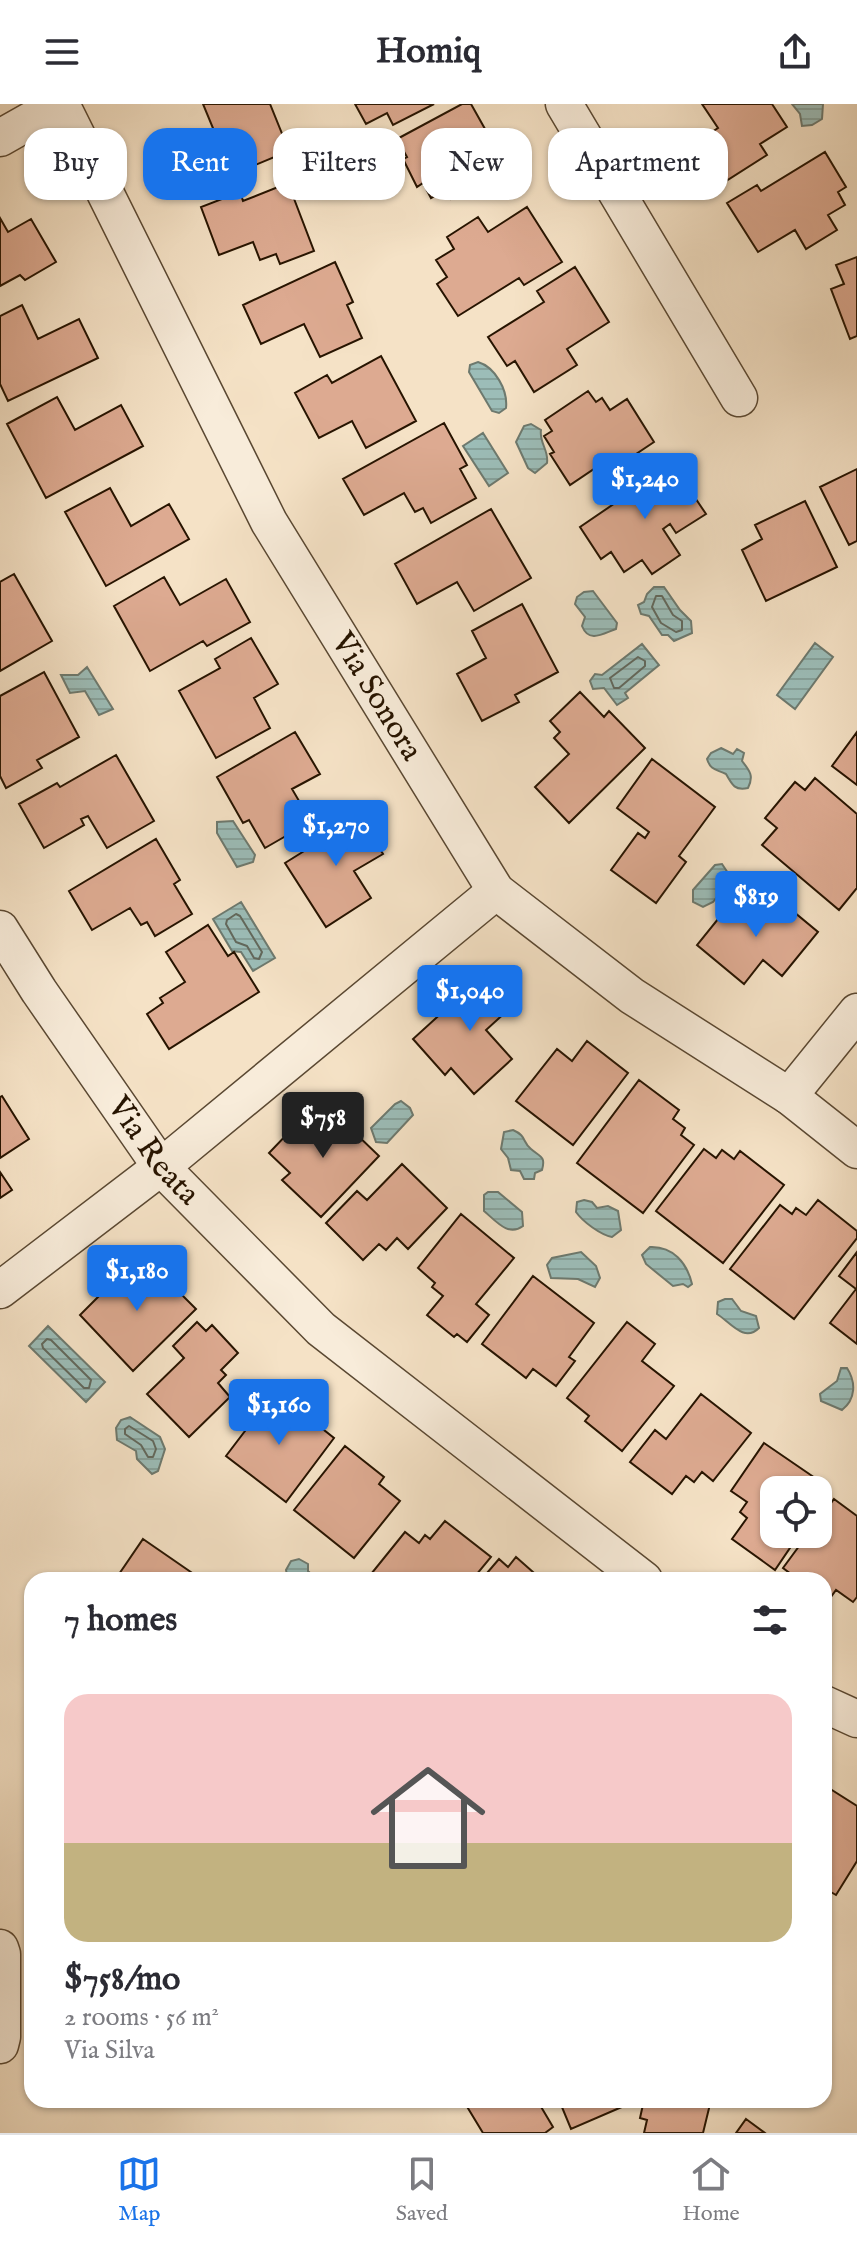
<!DOCTYPE html>
<meta charset="utf-8">
<style>
body{margin:0;font-family:"IM FELL English",serif;background:#f2f2f3;color:#2b2b33;height:100vh;display:flex;flex-direction:column;font-size:30px;white-space:nowrap}
*{box-sizing:border-box;margin:0}
p{font-size:26px;color:#7c7c81}
.icon{flex:none;width:44px;height:44px;fill:none;stroke:currentColor;stroke-width:2;stroke-linecap:round;stroke-linejoin:round}
.map{position:relative;flex:1;overflow:hidden}
.sheet{position:absolute;left:24px;top:1468px;width:808px;height:536px;display:flex;flex-direction:column;background:#fff;border-radius:24px;box-shadow:0 2px 6px #0004}
.sheet>*{flex:none}
.guide{position:absolute;left:24px;top:24px;width:810px;height:72px;display:flex;gap:16px}
.tools{position:absolute;left:760px;top:1372px;display:grid;gap:16px}
.tools a{display:grid;place-items:center;width:72px;height:72px;border-radius:16px;background:#fff;box-shadow:0 2px 6px #0004;font-size:40px}
.price{position:absolute;translate:-50% -68px;padding:0 18px;border-radius:8px;background:#1a73e8;color:#fff;font-size:26px;line-height:52px;filter:drop-shadow(0 2px 4px #0008)}
.price::after{content:'';position:absolute;left:50%;top:48px;width:24px;height:18px;margin-left:-12px;background:inherit;clip-path:polygon(0 0,100% 0,50% 100%)}
.price.current{background:#222;color:#fff}
ul{padding:0;list-style:none}
li{display:grid;align-content:center;gap:16px;height:424px;padding:0 40px}
li span{display:grid;place-items:center;height:248px;border-radius:24px;color:#555}
li>.icon{margin-inline-start:auto}
span .icon{width:144px;height:144px;fill:#fffc;stroke-width:1}
li b{font-size:34px}
h2{display:flex;justify-content:space-between;align-items:center;height:96px;padding:0 40px;font-size:34px}
.pill{padding:0 28px;border-radius:24px;background:#fff;box-shadow:0 2px 6px #0004;font-size:28px;line-height:72px}
.pill.current{background:#1a73e8;color:#fff}
header{display:flex;justify-content:space-between;align-items:center;height:104px;padding:0 40px;background:#fff;font-size:36px;font-weight:800}
.tab-bar{display:flex;justify-content:space-around;align-items:center;height:112px;border-top:2px solid #e1e1e2;background:#fff;font-size:22px;color:#7c7c81}
.tab-bar a{display:grid;justify-items:center;gap:4px}
.tab-bar .current{color:#1a73e8}
.map>svg:first-child{display:block}
.water{fill:url(#water-rules);stroke:#6d796e;stroke-width:2}
.lines{fill:none;stroke-linecap:round;stroke-linejoin:round}
.shore{stroke:#62685c;stroke-width:2}
.building{fill:#ddaa91;stroke:#271400;stroke-width:2}
.minor-casing{stroke:#5a4832;stroke-width:39}
.minor{stroke:#f8ecda;stroke-width:36}
.labels{text-anchor:middle;dominant-baseline:central;stroke-width:8;stroke-linejoin:round;paint-order:stroke}
.street-label{font-size:32px;fill:#271400;stroke:#f8ecda}
</style>
<header><svg class="icon" aria-label="menu" viewBox="0 0 24 24"><path d="M4 6h16M4 12h16M4 18h16"/></svg>Homiq<svg class="icon" aria-label="share" viewBox="0 0 24 24"><path d="M12 15V3M7 8l5-5 5 5M5 13v7h14v-7"/></svg></header>
<div class="map">
<svg width="857" height="2029" viewBox="0 0 857 2029">
<defs>
<pattern id="water-rules" width="6" height="5" patternUnits="userSpaceOnUse" patternTransform="scale(2)"><rect width="6" height="5" fill="#9cbdb8"/><path d="M0 2.5h6" fill="none" stroke="#86a29c"/></pattern>
</defs>
<rect width="100%" height="100%" fill="#f5e2c6"/>
<filter id="stains"><feTurbulence type="fractalNoise" baseFrequency=".0025" numOctaves="4"/><feColorMatrix values="0 0 0 0 .2 0 0 0 0 .09 0 0 0 0 .02 0 0 0 .5 -.17"/></filter>
<radialGradient id="worn" r=".72"><stop offset=".6" stop-color="#630" stop-opacity="0"/><stop offset="1" stop-color="#630" stop-opacity=".3"/></radialGradient>
<!-- water -->
<path class="water" d="M792 0H823L822 15 812 21 802 22 800 10Z
M478 258C495 263 508 286 506 304L499 309 492 307 469 268 470 261Z
M531 320 541 326C539 339 549 346 547 359L535 369 528 364 516 338 524 322Z
M483 329 508 369 489 382 463 342Z
M654 483H664L680 506 691 517 692 529 674 537 668 531H662L649 512 641 510 638 501 644 498 647 490Z
M593 487 617 519 616 525C604 529 589 540 582 522L585 513 575 500 577 493 584 488Z
M815 539 833 553 795 605 777 591Z
M642 540 659 561 625 589 628 594 617 601 604 584 593 585 590 577 595 570 602 571Z
M87 563 113 605 99 611 85 587 70 589 61 571H78Z
M721 644 733 650 737 645 744 649 742 657C750 667 754 672 748 684 735 687 732 681 726 670 716 665 711 667 707 655L711 649Z
M233 717 255 751 253 758 237 763 217 729V718Z
M722 760 728 769 722 775 724 784 713 798 703 803 693 798V786L715 761Z
M241 798 275 854 253 867 241 848 232 847 213 815Z
M401 997 410 1004 413 1011 387 1039 376 1038 371 1024 395 1000Z
M513 1026C527 1032 522 1038 531 1045 540 1053 546 1052 542 1066L535 1069 534 1075H524L520 1067 511 1066 508 1054 501 1045 504 1028Z
M488 1088H498L522 1108 523 1122C508 1133 496 1117 484 1107V1091Z
M584 1096 592 1098 597 1104 608 1102 618 1107 621 1126 612 1133C601 1131 583 1118 576 1108L577 1098Z
M650 1143C673 1142 687 1159 692 1180L688 1183 683 1180 673 1182 646 1160 642 1151Z
M581 1148 596 1162 600 1174 595 1183 578 1175 551 1174 547 1161 552 1154Z
M725 1195H732L741 1207 756 1212 759 1224C744 1239 730 1218 717 1210L718 1198Z
M48 1222 105 1278 86 1298 29 1242Z
M841 1264H847C856 1278 856 1295 842 1306L821 1297 820 1290 837 1277Z
M130 1313 160 1333 165 1345 158 1367 152 1370 137 1355 136 1347 117 1336 116 1324 121 1316Z
M299 1455 308 1460V1467L313 1472 319 1471 327 1476H288L286 1466 291 1457Z"/>
<g class="lines">
<!-- shore -->
<path class="shore" d="M656 492H662L673 511 682 517V526L676 528 661 519 652 503Z
M638 553 645 557V562L619 584H614L610 574Z
M236 810 240 812 262 848 259 855 254 854 247 842 236 838 226 820 227 816Z
M47 1235 51 1236 91 1276 89 1284H84L43 1244 42 1240Z
M129 1322 153 1337 156 1345 153 1353H148L141 1341 125 1330V1325Z"/>
</g>
<!-- building -->
<path class="building" d="M203 0H270L289 47 231 71 233 77 193 94 173 46 215 29Z
M355 0H434L393 21 387 9 366 20Z
M462 0H471L494 41 486 46 498 70 451 95 445 86 431 94 423 79 417 83 403 55 407 53 397 35Z
M702 0H772L787 23 760 40 767 51 715 84 689 43 718 24Z
M825 48 846 83 838 88 845 101 828 111 837 126 806 145 795 126 758 148 727 99 757 81 761 87Z
M288 79 314 147 280 160 276 150 260 156 253 138 219 151 201 103 240 88 243 97Z
M527 103 562 158 524 181 519 174 458 212 437 180 447 173 436 156 454 145 447 133 478 113 488 128Z
M0 114 8 128 31 115 56 158 25 176 20 171 0 182Z
M857 153V232L850 235 831 185 844 180 836 161Z
M335 158 353 198 347 201 362 234 320 253 304 220 261 240 243 201Z
M575 163 609 218 567 245 577 261 534 288 515 257 507 262 488 233 544 198 537 187Z
M22 201 38 235 79 215 98 254 8 297 0 280V212Z
M381 252 416 317 366 344 352 317 319 334 295 289 327 271 332 279Z
M588 287 596 298 602 294 610 306 627 295 654 338 600 374 594 365 570 381 550 350 554 348 544 332 552 327 545 316Z
M57 293 75 326 121 301 143 342 46 394 7 320Z
M444 319 467 361 460 365 476 394 431 419 423 404 415 408 404 389 364 411 343 375Z
M669 355 706 410 676 429 670 420 663 425 680 451 652 470 642 456 624 468 611 448 601 455 580 423 640 382 637 377Z
M857 365V437L849 441 820 383Z
M110 384 131 422 169 400 189 435 106 482 65 408Z
M805 397 837 463 766 497 742 446 762 435 755 421Z
M491 405 531 474 474 507 457 478 417 500 395 460Z
M14 470 52 537 0 567V478Z
M164 473 180 501 226 475 250 518 207 542 203 537 150 567 114 502Z
M522 500 558 568 515 591 519 598 482 617 457 570 486 554 472 527Z
M251 534 278 580 254 594 270 624 216 654 179 587 220 564 215 555Z
M44 568 79 633 37 656 42 664 6 684 0 672V592Z
M580 588 604 613 609 607 645 644 569 719 535 683 569 650 554 634 560 628 550 617Z
M295 628 320 670 292 685 302 702 296 705 305 721 265 744 249 716 243 719 217 673Z
M857 628V681L832 662Z
M116 651 154 717 107 744 88 712 81 715 84 721 44 744 19 700 57 679 60 683Z
M652 655 715 703 679 752 686 758 656 799 611 766 638 729 645 734 649 728 617 704Z
M815 674 857 710V784L839 806 762 741 777 724 765 714 795 678 805 686Z
M354 705 383 750 354 767 371 794 326 823 285 759 325 734 320 726Z
M156 735 180 776 174 780 192 810 155 832 147 818 141 821 130 804 92 826 69 787Z
M739 789 770 815 783 799 818 828 782 872 763 856 744 880 697 841Z
M208 821 228 852 234 848 259 888 169 945 147 910 163 899 160 894 185 878 166 848Z
M490 865 519 896 486 926 512 955 474 990 451 964 445 971 413 935Z
M587 937 628 969 573 1041 516 997 557 945 572 957Z
M639 976 679 1006 673 1015 685 1024 681 1031 694 1041 643 1109 577 1059Z
M2 992 29 1035 0 1054V993Z
M325 1000 379 1052 321 1113 282 1076 290 1069 269 1049 291 1026 296 1030Z
M704 1045 716 1054 722 1046 734 1055 740 1047 784 1081 723 1159 656 1107Z
M402 1060 447 1104 408 1145 397 1134 386 1146 379 1140 363 1156 326 1119 357 1087 367 1096Z
M0 1068 12 1086 0 1094Z
M818 1096 857 1127V1134L794 1215 730 1165 780 1101 792 1110 796 1104 806 1111Z
M461 1110 514 1154 476 1200 489 1211 467 1238 457 1230 454 1233 427 1211 443 1192 432 1183 435 1179 418 1164Z
M857 1148V1240L830 1219 856 1185 839 1172Z
M127 1155 145 1174 155 1164 196 1205 133 1267 80 1211 108 1183 103 1179Z
M533 1172 594 1219 569 1253 575 1257 556 1282 533 1265 526 1274 482 1240Z
M197 1218 206 1227 212 1221 238 1249 221 1266 226 1271 218 1279 230 1293 189 1333 147 1290 184 1254 173 1242Z
M627 1218 655 1240 642 1257 674 1282 622 1347 585 1317 589 1312 567 1294Z
M701 1290 751 1329 713 1377 702 1368 694 1378 686 1372 672 1390 630 1358 655 1326 666 1335Z
M262 1293 284 1310 291 1300 334 1334 286 1398 226 1352 248 1323 242 1319Z
M764 1339 818 1376 812 1386H774V1430L798 1432 775 1466 732 1435 747 1414 740 1408 747 1398 731 1387Z
M345 1342 384 1373 379 1380 400 1397 354 1454 294 1406Z
M834 1395 857 1412V1493L853 1498 836 1486 828 1497 824 1494V1476H799L783 1464 808 1430H818V1417Z
M445 1417 491 1453 472 1476 367 1475 405 1428 419 1439 425 1431 430 1435Z
M143 1435 198 1473 196 1476H115Z
M516 1453 542 1476H481L499 1455 508 1463Z
M824 1681 857 1702V1757L836 1791 824 1784Z
M463 1996H537L553 2023 545 2029H483Z
M559 1996H638L571 2025Z
M644 1996H711L703 2029H644L647 2016 640 2014Z
M746 2015 765 2029H736Z"/>
<g class="lines">
<!-- minor casing -->
<g class="minor-casing">
<g id="minor">
<path id="s1" d="M61 0 269 418 496 787 632 892 789 992 857 1046"/>
<path d="M564 0 739 294"/>
<path d="M0 34 60 0"/>
<path id="s2" d="M0 825 39 887 161 1063 321 1225 644 1476"/>
<path d="M789 992 857 908"/>
<path d="M0 1186 161 1063 496 787"/>
<path d="M824 1600 857 1615"/>
<path d="M0 1844 2 1850V1933L0 1941"/>
</g>
</g>
<!-- minor -->
<use href="#minor" class="minor"/>
</g>
<g class="labels">
<!-- street labels -->
<g class="street-label">
<text stroke="none"><textPath href="#s1" startOffset="672">Via Sonora</textPath></text>
<text stroke="none"><textPath href="#s2" startOffset="270">Via Reata</textPath></text>
</g>
</g>
<rect width="100%" height="100%" filter="url(#stains)"/>
<rect width="100%" height="100%" fill="url(#worn)"/>
</svg>
<div class="tools">
<a><svg class="icon" aria-label="locate" viewBox="0 0 24 24"><circle cx="12" cy="12" r="6"/><path d="M12 2v4M12 18v4M2 12h4M18 12h4"/></svg></a>
</div>
<b class="price" style="left:645px;top:417px">$1,240</b>
<b class="price" style="left:336px;top:764px">$1,270</b>
<b class="price" style="left:756px;top:835px">$819</b>
<b class="price" style="left:470px;top:929px">$1,040</b>
<b class="price current" style="left:323px;top:1056px">$758</b>
<b class="price" style="left:137px;top:1209px">$1,180</b>
<b class="price" style="left:279px;top:1343px">$1,160</b>
<div class="guide">
<a class="pill">Buy</a>
<a class="pill current">Rent</a>
<a class="pill">Filters</a>
<a class="pill">New</a>
<a class="pill">Apartment</a>
</div>
<section class="sheet">
<h2>7 homes<svg class="icon" aria-label="filters" viewBox="0 0 24 24"><path d="M4 7h16M4 17h16"/><circle cx="9" cy="7" r="2"/><circle cx="15" cy="17" r="2"/></svg></h2>
<ul>
<li><span style="background:linear-gradient(#f6c9c9 60%,#c2b280 0)"><svg class="icon" aria-label="home" viewBox="0 0 24 24"><path d="M3 11l9-7 9 7M6 9v11h12V9"/></svg></span><div><b>$758/mo</b><p>2 rooms · 56 m²</p><p>Via Silva</p></div></li>
</ul>
</section>
</div>
<nav class="tab-bar">
<a class="current"><svg class="icon" aria-label="map" viewBox="0 0 24 24"><path d="M3 6l6-2 6 2 6-2v14l-6 2-6-2-6 2zM9 4v14M15 6v14"/></svg>Map</a>
<a><svg class="icon" aria-label="saved" viewBox="0 0 24 24"><path d="M7 4h10v16l-5-4-5 4z"/></svg>Saved</a>
<a><svg class="icon" aria-label="home" viewBox="0 0 24 24"><path d="M3 11l9-7 9 7M6 9v11h12V9"/></svg>Home</a>
</nav>
